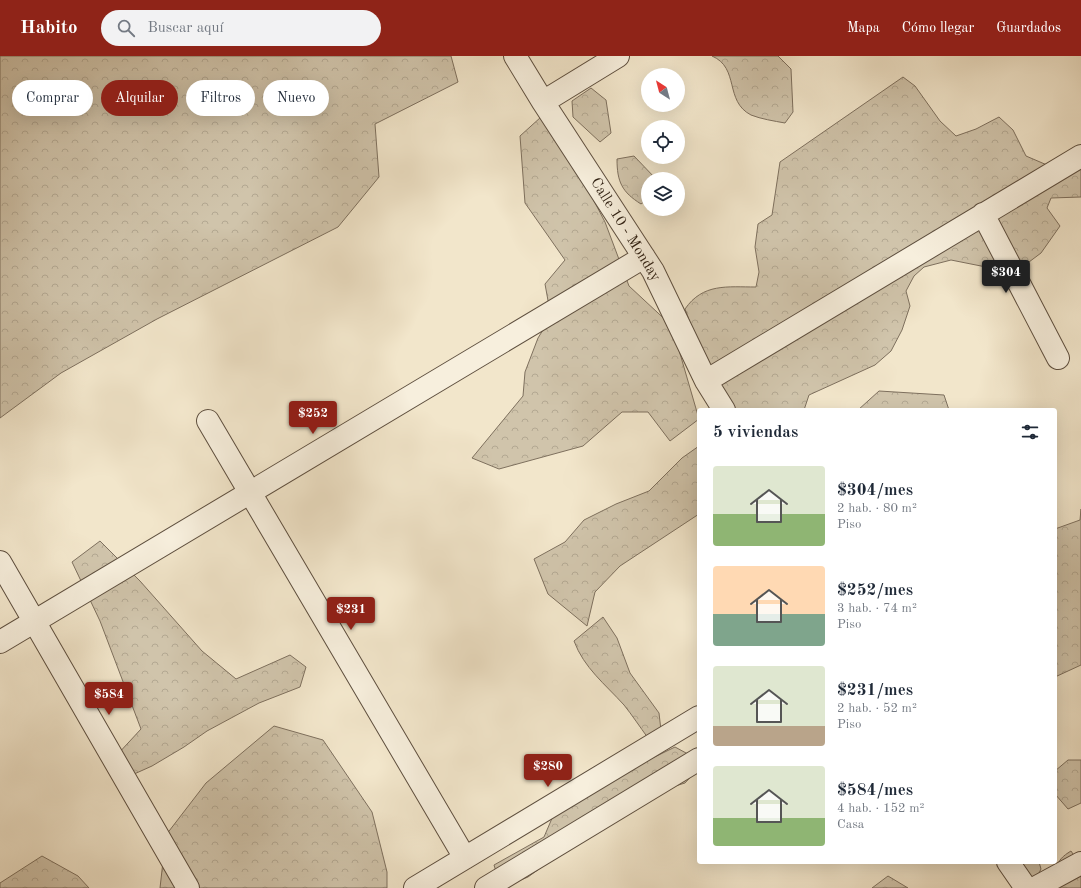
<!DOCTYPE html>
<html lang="es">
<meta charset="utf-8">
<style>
body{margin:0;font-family:"Old Standard TT",serif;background:#f2f2f3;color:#1f2937;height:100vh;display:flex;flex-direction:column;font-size:15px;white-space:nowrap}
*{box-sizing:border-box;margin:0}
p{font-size:13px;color:#747a83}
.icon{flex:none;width:22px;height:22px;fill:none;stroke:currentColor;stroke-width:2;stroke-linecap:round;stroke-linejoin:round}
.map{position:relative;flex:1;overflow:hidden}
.drawer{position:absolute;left:697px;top:352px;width:360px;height:456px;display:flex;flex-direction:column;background:#fff;border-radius:4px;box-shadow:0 4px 16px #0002}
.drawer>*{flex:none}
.guide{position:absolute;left:12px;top:24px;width:380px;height:36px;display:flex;gap:8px}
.needle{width:26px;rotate:324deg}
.buttons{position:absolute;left:641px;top:12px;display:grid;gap:8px}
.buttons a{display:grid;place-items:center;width:44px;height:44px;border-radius:50%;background:#fff;box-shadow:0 4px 16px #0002;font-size:20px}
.price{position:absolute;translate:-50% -34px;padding:0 9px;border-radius:4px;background:#8f2418;color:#fff;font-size:13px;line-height:26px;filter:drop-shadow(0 1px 2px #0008)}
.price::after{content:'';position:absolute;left:50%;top:24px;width:12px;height:9px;margin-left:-6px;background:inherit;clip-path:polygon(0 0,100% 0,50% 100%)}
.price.current{background:#222;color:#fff}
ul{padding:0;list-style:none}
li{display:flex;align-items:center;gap:12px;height:100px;padding:0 16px}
li span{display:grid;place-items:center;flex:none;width:112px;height:80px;border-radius:4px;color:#555}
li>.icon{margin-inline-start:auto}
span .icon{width:48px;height:48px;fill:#fffc;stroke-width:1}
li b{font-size:17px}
h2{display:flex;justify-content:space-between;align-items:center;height:48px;padding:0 16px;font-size:17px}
.pill{padding:0 14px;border-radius:18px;background:#fff;box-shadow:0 4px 16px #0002;font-size:14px;line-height:36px}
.pill.current{background:#8f2418;color:#fff}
header{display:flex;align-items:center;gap:24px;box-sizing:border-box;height:56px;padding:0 20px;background:#8f2418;color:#fff}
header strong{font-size:19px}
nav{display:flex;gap:22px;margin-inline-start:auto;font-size:14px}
.search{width:280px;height:36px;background:#f2f2f3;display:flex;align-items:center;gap:10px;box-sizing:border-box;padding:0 14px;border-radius:22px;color:#747a83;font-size:15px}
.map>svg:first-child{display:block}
.forest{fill:url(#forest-crowns);stroke:#7e705e}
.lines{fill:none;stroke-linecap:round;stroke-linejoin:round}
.minor-casing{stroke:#5e4f3f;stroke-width:24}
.minor{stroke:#f7efdd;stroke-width:22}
.labels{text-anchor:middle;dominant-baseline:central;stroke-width:3;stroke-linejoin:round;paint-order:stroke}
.street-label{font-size:15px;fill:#2c1d10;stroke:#f7efdd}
</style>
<header>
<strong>Habito</strong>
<div class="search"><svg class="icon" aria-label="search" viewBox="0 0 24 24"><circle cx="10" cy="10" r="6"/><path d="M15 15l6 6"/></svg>Buscar aquí</div>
<nav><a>Mapa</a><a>Cómo llegar</a><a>Guardados</a></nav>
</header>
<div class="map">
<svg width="1081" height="832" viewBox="0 0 1081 832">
<defs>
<pattern id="forest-crowns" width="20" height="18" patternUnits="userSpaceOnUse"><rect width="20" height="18" fill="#d0c4ab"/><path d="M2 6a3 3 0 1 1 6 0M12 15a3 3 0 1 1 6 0" fill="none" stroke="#b3a892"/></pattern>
</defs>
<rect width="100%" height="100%" fill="#f2e6cb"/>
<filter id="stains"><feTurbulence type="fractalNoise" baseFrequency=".005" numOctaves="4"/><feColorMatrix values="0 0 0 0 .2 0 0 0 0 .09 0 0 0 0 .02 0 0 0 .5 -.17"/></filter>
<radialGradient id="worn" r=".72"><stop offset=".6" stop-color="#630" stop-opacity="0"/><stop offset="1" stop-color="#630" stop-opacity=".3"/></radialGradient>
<!-- forest -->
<path class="forest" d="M0 0H451L458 26 375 68 379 121 338 171 157 263 61 317 0 362Z
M712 0H778L791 13 793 56 785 67C774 65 761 63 751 59 724 45 740 12 712 0Z
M903 21 915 30 940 65 956 80 976 73 999 61 1013 74 1026 100 1054 112 1081 101V141L1051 142 1047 152 1060 170 1041 197 1021 212H991L951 204 924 211 914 220 906 235 910 250 902 274 891 295 875 309 809 339 804 354H728L704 305 685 253C703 227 727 231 756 231L759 216 755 191 758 168 772 159 780 106Z
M591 32 606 44 611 77 600 86 573 61 572 45Z
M541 61 572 103 605 166 629 230 672 270 699 363 670 385 648 356H622L583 390 499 413 472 402 523 340 525 316 538 282 551 261 545 228 565 204 525 147 520 80Z
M634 100 656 123H648V143L641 148C622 136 617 126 617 103Z
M879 335 944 339 949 354H858Z
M699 390V458L620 510 595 536 587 570 548 538 534 503 565 486 584 464 616 448 649 435 682 402Z
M1081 453V609L1055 621V473L1080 464Z
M100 485 140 525 202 595 236 623 290 599 306 611 300 631 259 647 207 675 184 691 152 710 123 723 116 700 141 673 100 565 72 506Z
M603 561 617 582 630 617 659 657 662 683 648 682C640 671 632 659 624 649 605 628 584 612 574 585Z
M274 670 323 684 372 756 387 816V832H160L166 779 206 727Z
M675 691 699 704V712L685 727 636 742 528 821 501 832 494 809 544 781 556 753 624 716Z
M1068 704H1081V747L1068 753 1055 738V715Z
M1071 795 1081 810V832H1054C1056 813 1054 805 1071 795Z
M42 800 78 820 89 832H0V827Z
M1010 806H1039L1041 813 1036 823 1027 829Z
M888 820 908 832H872Z"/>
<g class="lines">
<!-- minor casing -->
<g class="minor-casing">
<path id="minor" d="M515 0 543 46 653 215 706 325 724 354
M543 46 618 0
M983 158 1058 302
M706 325 1081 100
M208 365 465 802
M0 506 188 832
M0 586 644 201
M1008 806 1026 832
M415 832 699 661
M486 832 699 703
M1035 832 1081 807"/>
</g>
<!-- minor -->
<use href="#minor" class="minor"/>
</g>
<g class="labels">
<!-- street labels -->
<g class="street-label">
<text transform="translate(625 174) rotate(58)">Calle 10 - Monday</text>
</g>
</g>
<rect width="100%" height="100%" filter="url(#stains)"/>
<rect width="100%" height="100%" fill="url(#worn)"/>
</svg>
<div class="buttons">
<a><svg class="needle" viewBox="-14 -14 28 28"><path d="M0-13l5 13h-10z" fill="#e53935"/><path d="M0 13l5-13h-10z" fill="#747a83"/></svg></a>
<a><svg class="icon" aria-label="locate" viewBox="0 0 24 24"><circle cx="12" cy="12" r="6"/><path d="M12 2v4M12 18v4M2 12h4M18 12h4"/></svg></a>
<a><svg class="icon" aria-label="layers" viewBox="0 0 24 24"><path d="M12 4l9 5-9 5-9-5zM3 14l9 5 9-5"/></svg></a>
</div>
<b class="price current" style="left:1006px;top:238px">$304</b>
<b class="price" style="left:313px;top:379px">$252</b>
<b class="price" style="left:351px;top:575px">$231</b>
<b class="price" style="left:109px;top:660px">$584</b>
<b class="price" style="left:548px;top:732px">$280</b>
<div class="guide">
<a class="pill">Comprar</a>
<a class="pill current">Alquilar</a>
<a class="pill">Filtros</a>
<a class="pill">Nuevo</a>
</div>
<section class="drawer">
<h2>5 viviendas<svg class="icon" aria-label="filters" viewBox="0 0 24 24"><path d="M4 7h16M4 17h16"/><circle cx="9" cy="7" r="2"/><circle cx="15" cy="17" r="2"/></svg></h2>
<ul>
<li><span style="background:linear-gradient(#dfe7d0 60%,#8fb573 0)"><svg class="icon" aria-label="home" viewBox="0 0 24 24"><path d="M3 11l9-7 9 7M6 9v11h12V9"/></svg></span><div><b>$304/mes</b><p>2 hab. · 80 m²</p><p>Piso</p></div></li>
<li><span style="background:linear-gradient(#ffd9b3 60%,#7fa58c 0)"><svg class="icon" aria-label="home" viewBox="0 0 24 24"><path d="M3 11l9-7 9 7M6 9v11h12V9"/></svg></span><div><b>$252/mes</b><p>3 hab. · 74 m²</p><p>Piso</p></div></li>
<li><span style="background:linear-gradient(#dfe7d0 75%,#b9a48a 0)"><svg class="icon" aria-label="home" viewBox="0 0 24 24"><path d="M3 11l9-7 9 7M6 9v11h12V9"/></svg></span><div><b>$231/mes</b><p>2 hab. · 52 m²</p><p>Piso</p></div></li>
<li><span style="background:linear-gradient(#dfe7d0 65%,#8fb573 0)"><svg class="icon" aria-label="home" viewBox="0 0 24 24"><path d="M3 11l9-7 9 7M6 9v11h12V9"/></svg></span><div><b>$584/mes</b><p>4 hab. · 152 m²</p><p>Casa</p></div></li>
</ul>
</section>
</div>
